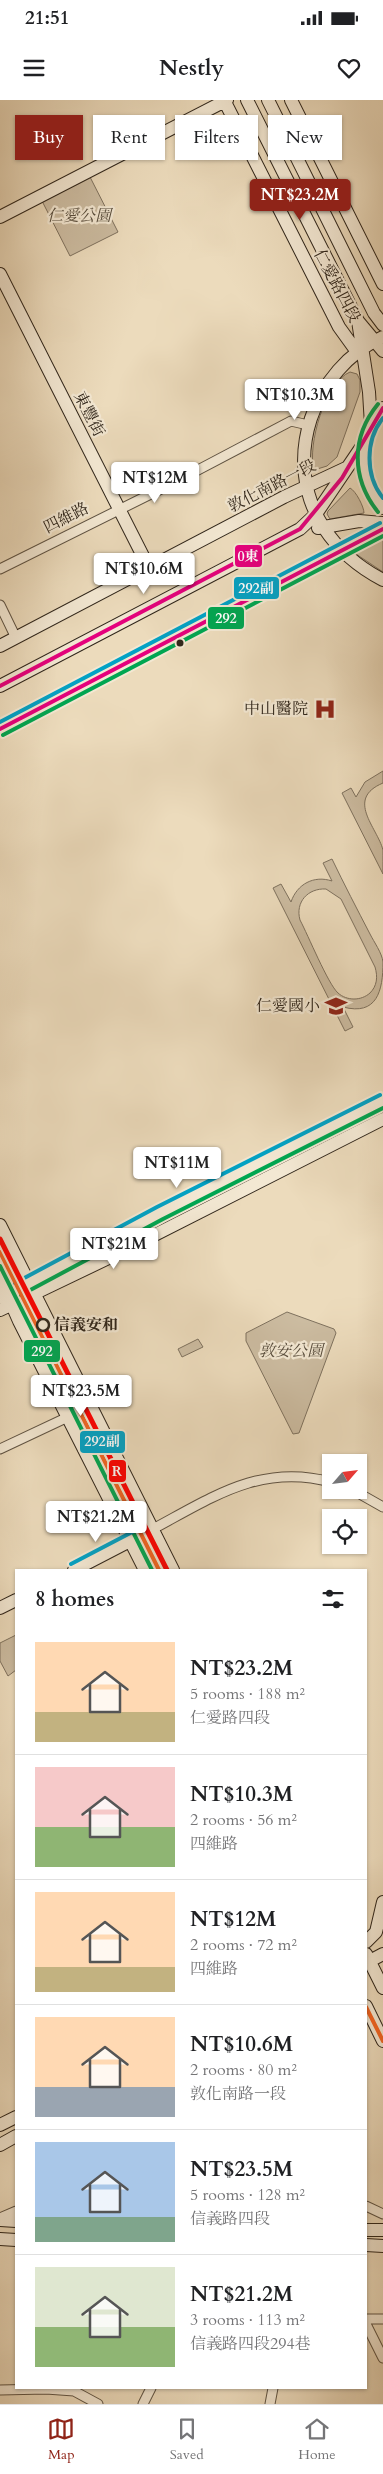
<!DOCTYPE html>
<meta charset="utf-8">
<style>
body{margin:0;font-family:Cardo,"Noto Serif TC",serif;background:#f2f2f2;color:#202124;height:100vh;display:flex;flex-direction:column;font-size:19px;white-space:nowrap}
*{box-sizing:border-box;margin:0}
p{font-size:16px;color:#757577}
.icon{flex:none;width:28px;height:28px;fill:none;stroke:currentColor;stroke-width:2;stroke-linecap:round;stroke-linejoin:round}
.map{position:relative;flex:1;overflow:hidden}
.sheet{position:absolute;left:15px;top:1469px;width:352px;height:820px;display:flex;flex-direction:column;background:#fff;border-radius:0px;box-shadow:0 1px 4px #0004}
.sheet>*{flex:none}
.guide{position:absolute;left:15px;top:15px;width:354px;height:45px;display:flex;gap:10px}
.needle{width:32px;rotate:62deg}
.buttons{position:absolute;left:322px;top:1354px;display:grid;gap:10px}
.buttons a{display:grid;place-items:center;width:45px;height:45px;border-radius:0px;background:#fff;box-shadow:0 1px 4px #0004;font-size:25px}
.price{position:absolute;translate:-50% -42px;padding:0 11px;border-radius:5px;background:#fff;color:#222;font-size:16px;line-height:32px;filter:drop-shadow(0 1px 2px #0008)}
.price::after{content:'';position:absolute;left:50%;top:30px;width:15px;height:11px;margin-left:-8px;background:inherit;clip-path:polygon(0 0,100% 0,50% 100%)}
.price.selected{background:#8f2418;color:#fff}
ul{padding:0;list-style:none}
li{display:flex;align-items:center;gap:15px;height:125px;padding:0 20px}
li+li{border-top:1px solid #e0e0e0}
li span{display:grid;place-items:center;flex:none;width:140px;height:100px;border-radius:0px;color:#555}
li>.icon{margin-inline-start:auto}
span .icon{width:60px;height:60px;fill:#fffc;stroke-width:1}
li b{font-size:21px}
h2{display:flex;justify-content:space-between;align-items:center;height:60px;padding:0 20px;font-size:21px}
.pill{padding:0 18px;border-radius:0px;background:#fff;box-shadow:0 1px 4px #0004;font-size:18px;line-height:45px}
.pill.selected{background:#8f2418;color:#fff}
.status{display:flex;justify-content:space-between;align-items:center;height:35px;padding:0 25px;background:#fff;direction:ltr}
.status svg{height:14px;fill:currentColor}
header{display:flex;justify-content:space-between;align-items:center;height:65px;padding:0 20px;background:#fff;font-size:22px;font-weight:700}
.menu{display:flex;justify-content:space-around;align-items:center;height:70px;border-top:1px solid #e0e0e0;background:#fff;font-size:14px;color:#757577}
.menu a{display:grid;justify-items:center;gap:2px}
.menu .selected{color:#8f2418}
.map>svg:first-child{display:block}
.green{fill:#ccbca1;stroke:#7e715e;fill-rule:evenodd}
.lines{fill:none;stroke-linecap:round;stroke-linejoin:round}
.street-casing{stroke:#5f5343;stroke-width:11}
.secondary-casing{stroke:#30261b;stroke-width:14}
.street{stroke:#f3e8d3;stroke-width:9}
.secondary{stroke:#f3e8d3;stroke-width:12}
.bus-1-casing{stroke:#f3e8d3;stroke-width:8}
.bus-2-casing{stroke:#f3e8d3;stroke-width:8}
.bus-3-casing{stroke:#f3e8d3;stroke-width:8}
.bus-4-casing{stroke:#f3e8d3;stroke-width:8}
.bus-1{stroke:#e5007d;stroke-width:4}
.bus-2{stroke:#00a651;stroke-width:4}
.bus-3{stroke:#02a2c5;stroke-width:4}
.bus-4{stroke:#f26522;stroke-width:4}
.metro-1-casing{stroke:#f3e8d3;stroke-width:9}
.metro-1{stroke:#f00;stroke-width:5}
.bus-dot{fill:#30261b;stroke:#f3e8d3;stroke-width:2}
.stop-dot{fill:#f3e8d3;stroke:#30261b;stroke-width:2.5}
.labels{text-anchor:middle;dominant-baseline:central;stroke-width:4.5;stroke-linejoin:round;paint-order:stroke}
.park-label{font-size:16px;font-style:italic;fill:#574c3c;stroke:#f3e8d3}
.street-label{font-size:16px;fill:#30261b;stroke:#f3e8d3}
.poi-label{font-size:16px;fill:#30261b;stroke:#f3e8d3;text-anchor:end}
.stop-label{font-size:16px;font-weight:bold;fill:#30261b;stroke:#f3e8d3;text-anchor:start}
.line-badge{stroke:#f3e8d3;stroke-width:2}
.badge-label{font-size:14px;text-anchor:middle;font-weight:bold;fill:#fff}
</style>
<div class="status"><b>21:51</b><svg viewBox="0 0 49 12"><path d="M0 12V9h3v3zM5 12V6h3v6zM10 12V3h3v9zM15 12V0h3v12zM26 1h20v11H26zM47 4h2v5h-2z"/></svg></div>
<header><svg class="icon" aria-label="menu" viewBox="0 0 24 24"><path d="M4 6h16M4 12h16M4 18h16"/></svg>Nestly<svg class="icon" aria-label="heart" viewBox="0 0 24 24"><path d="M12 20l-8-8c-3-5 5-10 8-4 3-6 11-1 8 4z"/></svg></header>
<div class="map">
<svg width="383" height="2304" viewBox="0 0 383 2304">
<rect width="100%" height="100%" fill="#ecdbbc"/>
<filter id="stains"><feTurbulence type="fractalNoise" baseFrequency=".004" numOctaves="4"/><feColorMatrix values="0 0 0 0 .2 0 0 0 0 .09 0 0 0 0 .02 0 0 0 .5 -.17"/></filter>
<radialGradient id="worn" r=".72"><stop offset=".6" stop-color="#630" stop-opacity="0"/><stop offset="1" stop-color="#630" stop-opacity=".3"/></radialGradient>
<!-- green -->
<path class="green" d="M89 75 118 132 70 156 41 99Z
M350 272 357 274 360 280V292L337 357 327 366 314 370C307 346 325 282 350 272Z
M350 388C356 391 364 407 364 413L330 419 327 414 328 411Z
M383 439V472L356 454 367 446Z
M383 671V683C345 699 377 727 383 750 383 757 383 766 383 774L342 693 351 688 356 697 365 682Z
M332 759C344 784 357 809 370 834 374 842 382 853 383 862 383 891 377 916 343 907L353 927 345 931 273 788 281 784 291 802C297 784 314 775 332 781L323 763ZM326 789 341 799 375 867C378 877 377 886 370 893 361 901 347 901 338 893 328 884 308 835 300 820 295 802 308 788 326 789Z
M287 1212 334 1229 336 1233 299 1333 293 1334 246 1241V1233Z
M198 1239 203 1247 182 1257 178 1249Z
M16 1535V1570L8 1576 0 1561V1543Z"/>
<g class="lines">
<!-- street casing -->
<g class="street-casing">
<path id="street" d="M0 469 179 380 291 321 308 325
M0 505 16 538
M0 1349 68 1317
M353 1390 383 1407
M153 1429C213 1397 261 1363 331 1382
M366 2106 383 2114
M0 2118 16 2111
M366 2219H383
M366 2224 383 2258
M0 2290 46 2289 74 2291 98 2304
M143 2304 151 2288
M270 2304 273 2288"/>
</g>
<!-- secondary casing -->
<g class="secondary-casing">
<path id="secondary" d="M224 0 339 227 357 252
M247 0 358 221 383 251
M268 0 374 213 383 225
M291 0 383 184
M0 117 227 0
M0 174 149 468
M358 221 369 292 371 325
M383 237C313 268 280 361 324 428 339 451 358 467 383 480
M383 308C356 334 357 382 383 408
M318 428 359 421 383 423
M0 546 284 397 346 368
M0 586 300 429 316 414 364 343
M0 629 383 429
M0 1125 173 1470
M0 1178 19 1221 145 1470
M0 1197 383 1001
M0 1210 123 1151 383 1019
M74 1470 153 1429
M0 1508 16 1500
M366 1842 376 1832 383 1802
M366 1854 383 1888
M366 1863 383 1854
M366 1906 383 1941
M0 2025 16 2017
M0 2045 16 2036
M0 2120 16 2121
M366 2130H383
M0 2139 16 2140
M366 2145 383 2146"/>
</g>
<!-- street -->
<use href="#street" class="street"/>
<!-- secondary -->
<use href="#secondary" class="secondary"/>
<!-- bus-1 casing -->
<g class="bus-1-casing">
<path id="bus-1" d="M0 586 300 429 342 378 383 308
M0 629 383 429"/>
</g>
<!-- bus-2 casing -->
<g class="bus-2-casing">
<path id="bus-2" d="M378 412C351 378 351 337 378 304
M3 635 383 436
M0 1166 152 1470
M21 1195 163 1119 383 1008"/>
</g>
<!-- bus-3 casing -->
<g class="bus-3-casing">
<path id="bus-3" d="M383 318C365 340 365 376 383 398
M0 622 380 423
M6 1149 165 1467
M15 1183 157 1107 380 995
M71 1464 138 1429"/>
</g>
<!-- bus-4 casing -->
<g class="bus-4-casing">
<path id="bus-4" d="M0 1152 159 1470
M366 1907 383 1941"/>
</g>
<!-- bus-1 -->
<use href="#bus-1" class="bus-1"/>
<!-- bus-2 -->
<use href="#bus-2" class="bus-2"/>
<!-- bus-3 -->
<use href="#bus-3" class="bus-3"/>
<!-- bus-4 -->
<use href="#bus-4" class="bus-4"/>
<!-- metro-1 casing -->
<g class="metro-1-casing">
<path id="metro-1" d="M0 1139 167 1470"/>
</g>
<!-- metro-1 -->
<use href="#metro-1" class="metro-1"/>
</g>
<!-- icons -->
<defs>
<g id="hospital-bare" transform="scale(1.725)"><path d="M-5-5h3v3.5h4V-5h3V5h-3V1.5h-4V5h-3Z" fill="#8f2418" stroke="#f3e8d3" stroke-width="2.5" paint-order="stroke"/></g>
<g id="school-bare" transform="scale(1.725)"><path d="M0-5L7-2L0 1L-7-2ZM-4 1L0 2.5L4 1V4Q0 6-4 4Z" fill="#8f2418" stroke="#f3e8d3" stroke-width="2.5" paint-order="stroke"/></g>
</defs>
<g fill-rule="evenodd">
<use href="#hospital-bare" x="325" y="609"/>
<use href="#school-bare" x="336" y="906"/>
</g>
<!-- markers -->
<circle class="bus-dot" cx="180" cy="543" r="4.5"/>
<circle class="stop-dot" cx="43" cy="1225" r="6"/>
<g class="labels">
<!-- park labels -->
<g class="park-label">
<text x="79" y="116">仁愛公園</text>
<text x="291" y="1251">敦安公園</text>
</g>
<!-- street labels -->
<g class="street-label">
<text transform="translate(337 186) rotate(62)">仁愛路四段</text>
<text transform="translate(89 314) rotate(63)">東豐街</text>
<text transform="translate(272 386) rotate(-27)">敦化南路一段</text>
<text transform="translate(66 418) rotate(-27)">四維路</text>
</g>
<!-- poi labels -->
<g class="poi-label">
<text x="308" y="609">中山醫院</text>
<text x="320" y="906">仁愛國小</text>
</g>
<!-- stop labels -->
<g class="stop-label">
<text x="54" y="1225">信義安和</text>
</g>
</g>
<g class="line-badge">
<rect x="234" y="444" width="29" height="24" rx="5" fill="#e5007d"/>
<rect x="233" y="476" width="47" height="24" rx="5" fill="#02a2c5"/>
<rect x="207" y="506" width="38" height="24" rx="5" fill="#00a651"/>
<rect x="23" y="1239" width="38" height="24" rx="5" fill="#00a651"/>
<rect x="79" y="1330" width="47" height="24" rx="5" fill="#02a2c5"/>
<rect x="108" y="1359" width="19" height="24" rx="5" fill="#f00"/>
</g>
<g class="badge-label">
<text x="248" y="461">0東</text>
<text x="256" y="493">292副</text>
<text x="226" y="523">292</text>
<text x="42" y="1256">292</text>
<text x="102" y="1346">292副</text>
<text x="117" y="1376">R</text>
</g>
<rect width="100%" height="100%" filter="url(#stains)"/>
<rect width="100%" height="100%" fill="url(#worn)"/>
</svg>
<div class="buttons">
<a><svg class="needle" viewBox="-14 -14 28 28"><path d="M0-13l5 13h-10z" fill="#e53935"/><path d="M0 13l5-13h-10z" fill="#757577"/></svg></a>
<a><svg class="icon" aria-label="locate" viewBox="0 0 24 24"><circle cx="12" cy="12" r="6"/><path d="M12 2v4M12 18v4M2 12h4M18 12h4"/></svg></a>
</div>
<b class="price selected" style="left:300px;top:121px">NT$23.2M</b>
<b class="price" style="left:295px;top:321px">NT$10.3M</b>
<b class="price" style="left:155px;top:404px">NT$12M</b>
<b class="price" style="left:144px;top:495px">NT$10.6M</b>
<b class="price" style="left:177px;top:1089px">NT$11M</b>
<b class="price" style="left:114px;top:1170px">NT$21M</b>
<b class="price" style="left:81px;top:1317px">NT$23.5M</b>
<b class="price" style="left:96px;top:1443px">NT$21.2M</b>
<div class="guide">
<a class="pill selected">Buy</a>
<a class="pill">Rent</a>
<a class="pill">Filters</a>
<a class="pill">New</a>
</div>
<section class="sheet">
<h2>8 homes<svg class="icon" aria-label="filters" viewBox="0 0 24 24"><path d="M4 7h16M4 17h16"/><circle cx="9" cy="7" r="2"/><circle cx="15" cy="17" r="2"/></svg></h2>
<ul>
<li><span style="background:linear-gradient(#ffd9b3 70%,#c2b280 0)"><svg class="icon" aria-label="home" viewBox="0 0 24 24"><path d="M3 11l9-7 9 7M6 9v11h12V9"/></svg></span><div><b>NT$23.2M</b><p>5 rooms · 188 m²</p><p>仁愛路四段</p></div></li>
<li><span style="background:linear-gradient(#f6c9c9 60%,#8fb573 0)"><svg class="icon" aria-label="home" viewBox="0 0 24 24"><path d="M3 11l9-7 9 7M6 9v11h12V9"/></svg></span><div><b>NT$10.3M</b><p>2 rooms · 56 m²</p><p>四維路</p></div></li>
<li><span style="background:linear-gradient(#ffd9b3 75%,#c2b280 0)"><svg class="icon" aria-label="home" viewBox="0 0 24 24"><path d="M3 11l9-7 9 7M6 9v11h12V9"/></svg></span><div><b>NT$12M</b><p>2 rooms · 72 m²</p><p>四維路</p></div></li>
<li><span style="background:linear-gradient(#ffd9b3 70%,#9aa5b1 0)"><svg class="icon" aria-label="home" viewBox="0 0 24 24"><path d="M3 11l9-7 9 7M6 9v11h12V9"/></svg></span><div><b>NT$10.6M</b><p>2 rooms · 80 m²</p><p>敦化南路一段</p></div></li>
<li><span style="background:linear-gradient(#a9c7e8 75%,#7fa58c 0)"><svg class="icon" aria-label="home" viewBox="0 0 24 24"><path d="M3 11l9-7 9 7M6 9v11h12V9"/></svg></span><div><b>NT$23.5M</b><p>5 rooms · 128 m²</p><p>信義路四段</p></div></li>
<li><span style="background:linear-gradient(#dfe7d0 60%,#8fb573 0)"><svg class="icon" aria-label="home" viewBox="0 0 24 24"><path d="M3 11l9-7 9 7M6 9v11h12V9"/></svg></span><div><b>NT$21.2M</b><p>3 rooms · 113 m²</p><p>信義路四段294巷</p></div></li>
</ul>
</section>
</div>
<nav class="menu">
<a class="selected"><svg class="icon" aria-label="map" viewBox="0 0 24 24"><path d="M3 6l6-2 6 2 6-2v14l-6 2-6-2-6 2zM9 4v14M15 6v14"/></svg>Map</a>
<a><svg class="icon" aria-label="saved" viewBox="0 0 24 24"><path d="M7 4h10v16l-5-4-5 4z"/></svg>Saved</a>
<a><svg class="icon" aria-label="home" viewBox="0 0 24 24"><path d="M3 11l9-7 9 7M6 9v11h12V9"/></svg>Home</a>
</nav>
